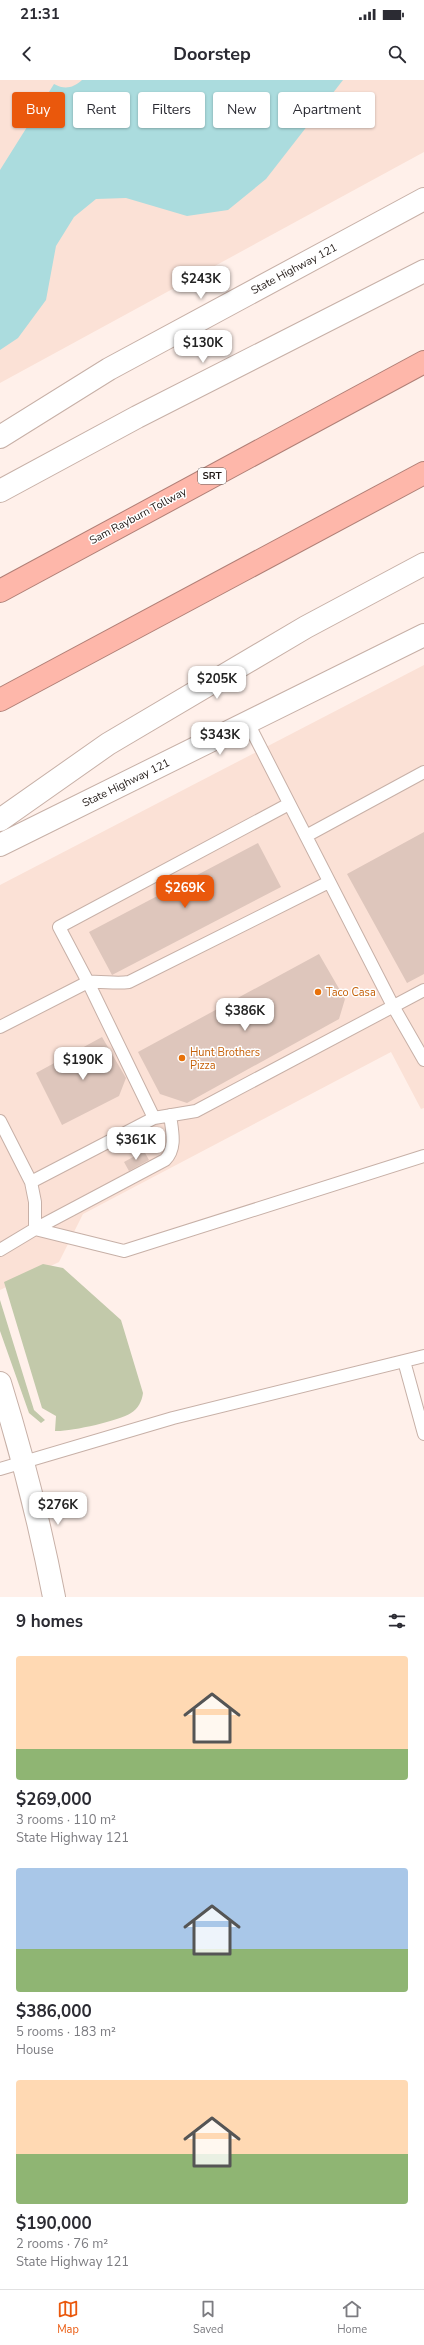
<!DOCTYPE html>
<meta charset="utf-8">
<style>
body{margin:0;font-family:"Nunito Sans",sans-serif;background:#f7f7f7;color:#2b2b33;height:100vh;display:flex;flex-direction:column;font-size:15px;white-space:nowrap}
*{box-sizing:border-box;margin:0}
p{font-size:13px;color:#7c7c81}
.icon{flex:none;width:22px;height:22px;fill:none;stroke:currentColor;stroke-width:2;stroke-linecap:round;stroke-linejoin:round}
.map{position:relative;height:1517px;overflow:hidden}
.panel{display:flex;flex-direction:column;background:#fff;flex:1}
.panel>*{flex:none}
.guide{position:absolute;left:12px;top:12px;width:400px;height:36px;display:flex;gap:8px}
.price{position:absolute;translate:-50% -34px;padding:0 9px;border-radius:8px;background:#fff;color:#222;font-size:13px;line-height:26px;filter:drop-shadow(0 1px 2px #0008)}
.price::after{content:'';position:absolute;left:50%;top:24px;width:12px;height:9px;margin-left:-6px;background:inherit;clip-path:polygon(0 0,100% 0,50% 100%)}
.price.current{background:#ea580c;color:#fff}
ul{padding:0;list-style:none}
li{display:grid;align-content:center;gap:8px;height:212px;padding:0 16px}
li span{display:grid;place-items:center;height:124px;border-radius:4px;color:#555}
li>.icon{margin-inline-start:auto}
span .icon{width:72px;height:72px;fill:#fffc;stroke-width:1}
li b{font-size:17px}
h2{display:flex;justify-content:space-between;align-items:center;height:48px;padding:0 16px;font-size:17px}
.tag{padding:0 14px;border-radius:4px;background:#fff;box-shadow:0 1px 3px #0004;font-size:14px;line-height:36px}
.tag.current{background:#ea580c;color:#fff}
.status{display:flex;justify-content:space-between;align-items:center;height:28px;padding:0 20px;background:#fff;direction:ltr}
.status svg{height:11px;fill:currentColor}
header{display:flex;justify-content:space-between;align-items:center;height:52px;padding:0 16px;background:#fff;font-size:18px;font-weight:700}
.menu{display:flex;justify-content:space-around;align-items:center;height:56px;border-top:1px solid #e1e1e2;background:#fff;font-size:11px;color:#7c7c81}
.menu a{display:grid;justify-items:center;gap:2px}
.menu .current{color:#ea580c}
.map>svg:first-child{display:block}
.built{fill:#fbe1d6}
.green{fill:#c2c9aa}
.water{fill:#abdcde}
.building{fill:#dec6bc}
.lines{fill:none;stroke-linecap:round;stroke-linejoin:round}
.lane-casing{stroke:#c7b0a7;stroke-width:14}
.secondary-casing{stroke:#c7b0a7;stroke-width:24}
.highway-casing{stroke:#b07f76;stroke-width:24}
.lane{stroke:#fff;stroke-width:12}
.secondary{stroke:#fff;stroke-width:22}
.highway{stroke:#feb7aa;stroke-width:22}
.food-dot{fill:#e8710a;stroke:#fff;stroke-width:1.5}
.labels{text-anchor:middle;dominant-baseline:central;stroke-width:3;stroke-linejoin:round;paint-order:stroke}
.shield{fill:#fff;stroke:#625d5a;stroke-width:1}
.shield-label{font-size:10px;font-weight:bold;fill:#1f1714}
.street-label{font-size:11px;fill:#1f1714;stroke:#fff}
.food-label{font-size:11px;fill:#c56008;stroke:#fff;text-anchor:start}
</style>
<div class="status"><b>21:31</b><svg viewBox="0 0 49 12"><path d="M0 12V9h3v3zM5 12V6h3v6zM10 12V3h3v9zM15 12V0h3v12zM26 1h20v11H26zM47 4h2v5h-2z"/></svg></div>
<header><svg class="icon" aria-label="back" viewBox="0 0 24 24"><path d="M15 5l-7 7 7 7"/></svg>Doorstep<svg class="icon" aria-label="search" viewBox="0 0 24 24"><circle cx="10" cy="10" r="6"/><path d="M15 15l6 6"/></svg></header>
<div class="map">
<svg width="424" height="1517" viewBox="0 0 424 1517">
<rect width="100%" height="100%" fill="#fff0ea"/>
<!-- built -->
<path class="built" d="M0 0H424V72L0 303Z
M424 585V1028L421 1029 391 972 83 1134 59 1182 0 1210V805Z"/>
<!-- green -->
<path class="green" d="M43 1184 63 1188 121 1240 143 1313C142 1321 138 1329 131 1333 119 1341 69 1352 55 1351L56 1336 42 1328 4 1202Z
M0 1220 34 1330 45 1340 41 1343 29 1333 0 1251Z"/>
<!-- water -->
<path class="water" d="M82 0H343L266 99 228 130 187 136 126 118 96 119 74 137 56 166 46 220 18 258 0 270V90L54 4C65 10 73 8 82 0Z"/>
<!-- building -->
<path class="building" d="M424 752V894L407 903 347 794Z
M258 763 281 807 112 895 89 852Z
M319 874 345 919 339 939 187 1023 160 1014 138 972Z
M102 957 126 998 119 1016 62 1045 36 993Z
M144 1071 149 1080 129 1091 124 1082Z"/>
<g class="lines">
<!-- lane casing -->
<g class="lane-casing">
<path id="lane" d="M248 643 393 926 424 980
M306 756 424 692
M0 947 88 902C103 901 115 904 129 902L329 802
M154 1038 88 902 59 847 289 724
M0 1041 31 1102 35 1122V1149L0 1170
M31 1102 154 1038 196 1031 424 910
M35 1149 124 1171 424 1076
M35 1149 165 1080C177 1068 172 1051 170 1035
M404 1281 424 1354
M0 1389 173 1338 424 1276"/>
</g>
<!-- secondary casing -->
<g class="secondary-casing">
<path id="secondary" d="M0 357 109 289 424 119
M0 411 137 337 424 191
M0 740 108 664 306 547 424 484
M0 765 424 555
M0 1303C22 1374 40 1444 54 1517"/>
</g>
<!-- highway casing -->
<g class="highway-casing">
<path id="highway" d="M0 511 424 282
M0 620 424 393"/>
</g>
<!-- lane -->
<use href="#lane" class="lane"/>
<!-- secondary -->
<use href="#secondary" class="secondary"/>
<!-- highway -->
<use href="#highway" class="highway"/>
</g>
<!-- markers -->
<g class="food-dot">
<circle cx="318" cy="912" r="4"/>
<circle cx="182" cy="978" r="4"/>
</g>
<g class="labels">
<!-- shield labels -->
<rect class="shield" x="198" y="388" width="28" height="16" rx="3"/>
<g class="shield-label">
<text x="212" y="396">SRT</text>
</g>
<!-- street labels -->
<g class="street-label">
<text transform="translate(294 189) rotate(-28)">State Highway 121</text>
<text transform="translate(138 436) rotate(-28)">Sam Rayburn Tollway</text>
<text transform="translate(126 703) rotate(-26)">State Highway 121</text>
</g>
<!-- food labels -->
<g class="food-label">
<text x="326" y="912">Taco Casa</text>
<text x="190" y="972">Hunt Brothers<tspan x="190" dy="13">Pizza</tspan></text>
</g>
</g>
</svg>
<b class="price" style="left:201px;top:220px">$243K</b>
<b class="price" style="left:203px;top:284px">$130K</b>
<b class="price" style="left:217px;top:620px">$205K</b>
<b class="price" style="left:220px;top:676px">$343K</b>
<b class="price current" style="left:185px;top:829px">$269K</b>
<b class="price" style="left:245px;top:952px">$386K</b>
<b class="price" style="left:83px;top:1001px">$190K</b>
<b class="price" style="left:136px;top:1081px">$361K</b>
<b class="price" style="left:58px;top:1446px">$276K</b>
<div class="guide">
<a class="tag current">Buy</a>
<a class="tag">Rent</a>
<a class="tag">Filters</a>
<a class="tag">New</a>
<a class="tag">Apartment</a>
</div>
</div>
<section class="panel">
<h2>9 homes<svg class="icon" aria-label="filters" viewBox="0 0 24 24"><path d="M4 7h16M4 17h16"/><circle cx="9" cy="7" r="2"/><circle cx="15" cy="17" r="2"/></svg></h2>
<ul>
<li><span style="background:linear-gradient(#ffd9b3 75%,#8fb573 0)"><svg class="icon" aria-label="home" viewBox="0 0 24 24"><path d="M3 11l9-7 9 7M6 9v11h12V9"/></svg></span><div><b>$269,000</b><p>3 rooms · 110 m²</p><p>State Highway 121</p></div></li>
<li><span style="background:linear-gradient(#a9c7e8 65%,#8fb573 0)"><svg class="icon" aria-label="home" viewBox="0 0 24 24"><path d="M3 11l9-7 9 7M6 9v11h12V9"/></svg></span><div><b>$386,000</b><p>5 rooms · 183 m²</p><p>House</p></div></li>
<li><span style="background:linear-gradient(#ffd9b3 60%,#8fb573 0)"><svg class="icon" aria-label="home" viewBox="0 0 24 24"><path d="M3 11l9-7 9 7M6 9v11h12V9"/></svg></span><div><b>$190,000</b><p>2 rooms · 76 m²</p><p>State Highway 121</p></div></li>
</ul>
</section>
<nav class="menu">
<a class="current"><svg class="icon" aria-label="map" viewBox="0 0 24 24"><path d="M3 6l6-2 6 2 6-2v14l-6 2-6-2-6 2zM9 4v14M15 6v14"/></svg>Map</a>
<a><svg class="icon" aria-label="saved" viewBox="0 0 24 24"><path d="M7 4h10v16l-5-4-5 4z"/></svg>Saved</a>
<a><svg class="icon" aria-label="home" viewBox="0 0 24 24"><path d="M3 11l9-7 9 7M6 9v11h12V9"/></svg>Home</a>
</nav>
